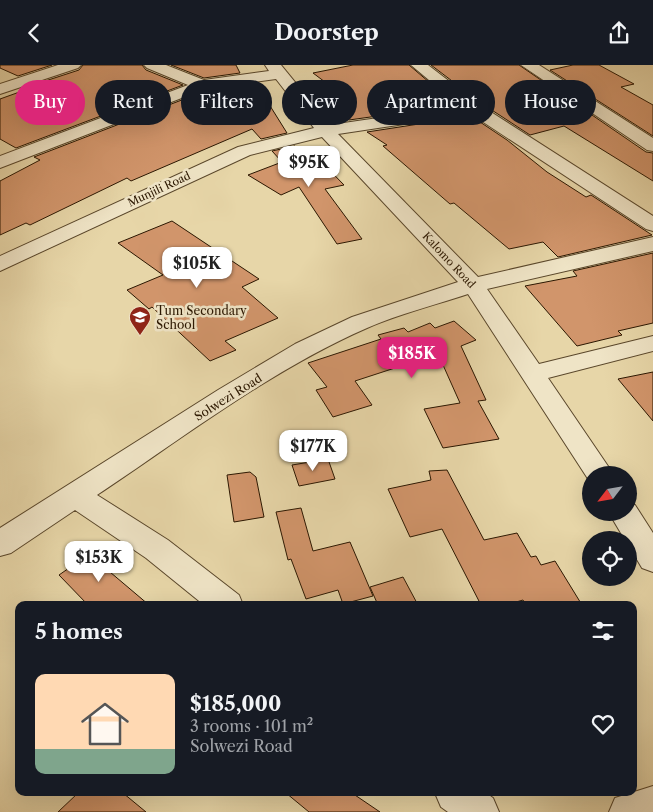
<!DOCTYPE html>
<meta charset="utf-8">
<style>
body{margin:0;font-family:"Libre Caslon Text",serif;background:#242831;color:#f1f3f6;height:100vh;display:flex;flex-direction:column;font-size:19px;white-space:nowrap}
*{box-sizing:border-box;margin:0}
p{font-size:16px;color:#9ea1a6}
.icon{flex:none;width:28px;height:28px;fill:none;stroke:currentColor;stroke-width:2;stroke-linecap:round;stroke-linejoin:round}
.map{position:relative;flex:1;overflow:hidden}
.side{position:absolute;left:15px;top:536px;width:622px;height:195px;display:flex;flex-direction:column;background:#171b24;border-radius:10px;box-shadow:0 5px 20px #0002}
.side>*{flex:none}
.guide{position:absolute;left:15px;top:15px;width:624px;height:45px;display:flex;gap:10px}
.needle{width:32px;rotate:239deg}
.fabs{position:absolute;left:582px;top:401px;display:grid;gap:10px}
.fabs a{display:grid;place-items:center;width:55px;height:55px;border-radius:50%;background:#171b24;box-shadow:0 5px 20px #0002;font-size:25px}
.price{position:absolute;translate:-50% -42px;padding:0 11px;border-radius:10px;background:#fff;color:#222;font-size:16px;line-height:32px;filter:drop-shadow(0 1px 2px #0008)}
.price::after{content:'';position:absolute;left:50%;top:30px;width:15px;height:11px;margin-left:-8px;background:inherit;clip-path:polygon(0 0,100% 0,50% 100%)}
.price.active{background:#db2777;color:#fff}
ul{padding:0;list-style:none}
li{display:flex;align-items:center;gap:15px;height:125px;padding:0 20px}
li span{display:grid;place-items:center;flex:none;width:140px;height:100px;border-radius:10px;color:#555}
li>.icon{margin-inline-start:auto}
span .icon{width:60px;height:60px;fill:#fffc;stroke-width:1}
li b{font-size:21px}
h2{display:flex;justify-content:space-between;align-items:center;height:60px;padding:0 20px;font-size:21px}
.tag{padding:0 18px;border-radius:22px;background:#171b24;box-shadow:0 5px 20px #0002;font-size:18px;line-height:45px}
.tag.active{background:#db2777;color:#fff}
header{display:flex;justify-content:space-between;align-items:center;height:65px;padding:0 20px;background:#171b24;font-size:22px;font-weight:700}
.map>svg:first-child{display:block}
.building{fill:#d1956b;stroke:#2b1701}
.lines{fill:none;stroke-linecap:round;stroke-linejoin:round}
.minor-casing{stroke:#5a472b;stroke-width:2}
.minor{fill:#efe4c6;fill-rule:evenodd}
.labels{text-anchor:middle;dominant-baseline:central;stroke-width:5;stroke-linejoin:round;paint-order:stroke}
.far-street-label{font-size:11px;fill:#2b1701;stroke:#efe4c6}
.poi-label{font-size:12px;fill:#2b1701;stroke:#efe4c6;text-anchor:start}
.street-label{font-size:12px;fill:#2b1701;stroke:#efe4c6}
</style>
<header><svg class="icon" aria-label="back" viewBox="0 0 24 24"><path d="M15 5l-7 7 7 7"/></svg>Doorstep<svg class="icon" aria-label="share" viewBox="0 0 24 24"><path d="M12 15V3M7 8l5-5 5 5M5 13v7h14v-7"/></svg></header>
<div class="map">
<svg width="653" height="747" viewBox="0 0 653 747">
<rect width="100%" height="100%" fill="#e7d6a8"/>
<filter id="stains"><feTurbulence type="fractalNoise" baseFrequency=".004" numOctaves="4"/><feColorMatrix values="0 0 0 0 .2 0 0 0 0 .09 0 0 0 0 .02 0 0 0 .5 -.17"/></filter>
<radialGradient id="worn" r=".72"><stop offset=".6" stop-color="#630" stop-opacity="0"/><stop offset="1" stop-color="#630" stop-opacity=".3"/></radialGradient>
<!-- building -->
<path class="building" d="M0 0H52L18 11 0 3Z
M83 0H142L146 5 183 20 16 83 0 74V34L39 20 36 19 79 5Z
M171 0H236L240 8 204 13Z
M353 0H409L456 40 349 55 335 46 349 42 325 25 333 23 313 8Z
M431 0H519L646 87 653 88V116L564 61 530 70 481 38Z
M573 0H599L634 19 621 22 653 40V71L550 5Z
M246 20H257L287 68 261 74 252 64 131 116 127 113 30 160 26 158 0 170V116L40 95 34 92 205 26Z
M471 51 507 75 547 107 586 132 591 130 652 170 558 192 543 177 509 184 454 138 450 139 383 81 387 80 367 67Z
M295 81 301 90 312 87 344 120 325 124 362 174 337 179 299 122 281 130 248 110 282 97 272 86Z
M172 156 259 214 242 222 278 253 225 276 236 285 210 296 152 242 149 244 127 225 163 210 118 178Z
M653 188V258L618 266 622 270 577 281 525 221 577 211 573 206Z
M454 256 476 275 461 281 486 335 478 336 499 374 443 383 424 344 460 338 439 291 401 301 355 316 372 340 333 352 316 325 327 322 308 298 381 274 378 270 404 263 408 267 430 258 435 263Z
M653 307V356L618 314Z
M328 394 335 414 299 421 292 400Z
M447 405 484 475 517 468 531 492 536 491 541 500 555 496 582 540H526L523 535 506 540H481L442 464 410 472 388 424 431 415 429 406Z
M250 407 256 412 264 452 234 457 227 410Z
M301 443 313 486 350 477 373 531 343 539 338 525 306 534 291 494 288 495 276 447Z
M95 485 115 504 110 507 149 540H88L59 510Z
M403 512 418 540H378L370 522Z
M78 728H123L146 747H58Z
M286 728H352L380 747H309Z"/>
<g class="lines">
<!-- minor casing -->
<g class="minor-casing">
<path id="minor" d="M58 0H81L78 3 0 29V19Z
M144 0H166L204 15 269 6 265 0H281L330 60 460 41 411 0H428L480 40 653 151V166L646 164 471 49 338 69 478 212 653 172V186L487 224 539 299 653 271V286L548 313 614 410H591L590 417 468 229C435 240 399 249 367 263 271 305 184 372 97 430L168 475 239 530 243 540H204L146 493 75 445 11 488 0 491V463L218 325 295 279 352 252 458 217 322 72 250 90 0 206V191L238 82 314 63 276 14 205 24 0 103V91L188 20 147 3Z
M521 0H539L653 73V86L647 85Z
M629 438 635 440 653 468V507L642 503 629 481V475H625L609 448H629Z
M653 721V747H609L615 733Z
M435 728H486L493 733 499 747H448L441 742Z"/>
</g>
<!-- minor -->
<use href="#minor" class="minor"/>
</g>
<!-- icons -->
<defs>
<g id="school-pin" transform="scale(1.125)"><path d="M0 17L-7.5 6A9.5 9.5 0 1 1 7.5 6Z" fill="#8f2418" stroke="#efe4c6"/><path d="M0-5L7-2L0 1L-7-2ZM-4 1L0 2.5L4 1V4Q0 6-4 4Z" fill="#fff"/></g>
</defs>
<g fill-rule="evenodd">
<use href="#school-pin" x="140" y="252"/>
</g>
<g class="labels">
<!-- far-street labels -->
<g class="far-street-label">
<text transform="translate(159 124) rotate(-25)">Munjili Road</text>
<text transform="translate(449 195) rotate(47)">Kalomo Road</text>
</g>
<!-- poi labels -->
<g class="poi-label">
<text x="156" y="245">Tum Secondary<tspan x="156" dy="14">School</tspan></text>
</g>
<!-- street labels -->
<g class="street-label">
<text transform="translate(228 332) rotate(-32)">Solwezi Road</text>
</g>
</g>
<rect width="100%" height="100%" filter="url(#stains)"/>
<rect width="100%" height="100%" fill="url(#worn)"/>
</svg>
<div class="fabs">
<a><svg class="needle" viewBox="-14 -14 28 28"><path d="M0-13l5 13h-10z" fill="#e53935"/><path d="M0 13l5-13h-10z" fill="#9ea1a6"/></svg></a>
<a><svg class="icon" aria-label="locate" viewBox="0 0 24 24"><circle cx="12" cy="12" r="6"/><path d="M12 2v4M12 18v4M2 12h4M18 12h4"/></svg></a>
</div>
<b class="price" style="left:309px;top:123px">$95K</b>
<b class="price" style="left:197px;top:224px">$105K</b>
<b class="price active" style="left:412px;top:314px">$185K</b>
<b class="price" style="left:313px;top:407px">$177K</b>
<b class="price" style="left:99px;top:518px">$153K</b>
<div class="guide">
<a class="tag active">Buy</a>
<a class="tag">Rent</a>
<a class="tag">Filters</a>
<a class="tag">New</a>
<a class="tag">Apartment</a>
<a class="tag">House</a>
</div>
<section class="side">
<h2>5 homes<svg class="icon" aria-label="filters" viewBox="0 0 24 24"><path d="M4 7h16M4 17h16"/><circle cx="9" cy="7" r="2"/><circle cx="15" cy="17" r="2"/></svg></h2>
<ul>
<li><span style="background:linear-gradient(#ffd9b3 75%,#7fa58c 0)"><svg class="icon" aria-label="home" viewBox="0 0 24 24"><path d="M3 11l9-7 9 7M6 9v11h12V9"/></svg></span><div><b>$185,000</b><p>3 rooms · 101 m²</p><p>Solwezi Road</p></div><svg class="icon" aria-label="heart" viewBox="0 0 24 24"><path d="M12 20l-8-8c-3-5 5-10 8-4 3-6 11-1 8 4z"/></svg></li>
</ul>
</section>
</div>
